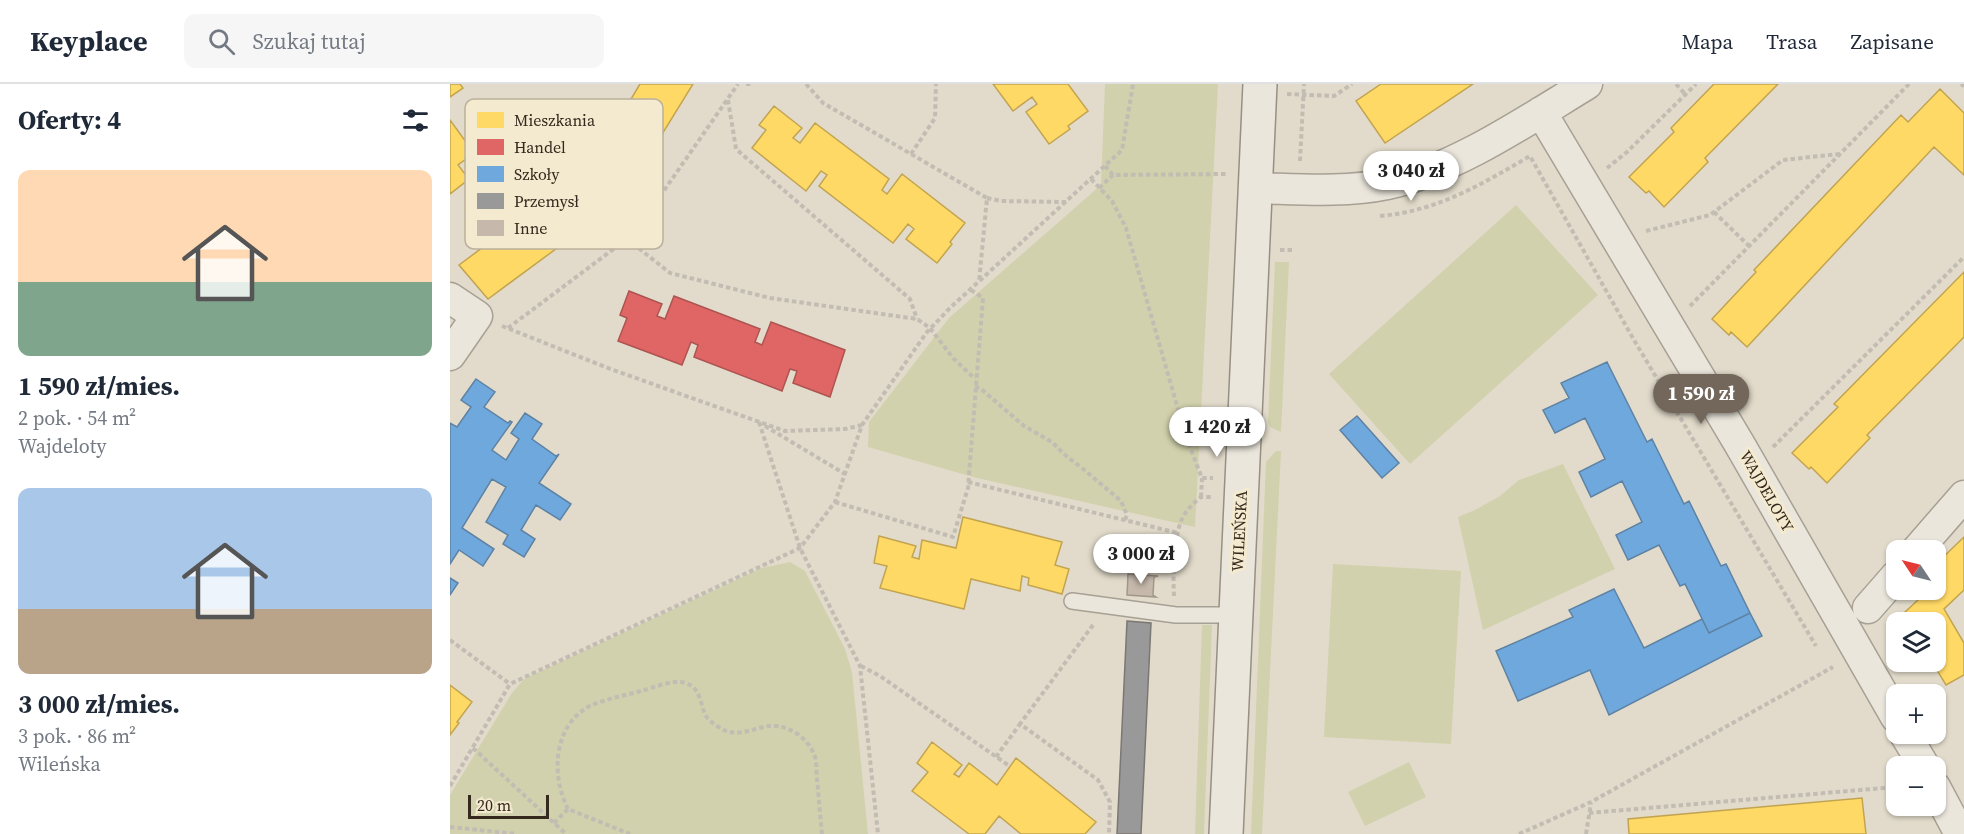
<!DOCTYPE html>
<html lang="pl">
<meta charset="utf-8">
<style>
body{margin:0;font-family:"Source Serif 4",serif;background:#f6f6f7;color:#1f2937;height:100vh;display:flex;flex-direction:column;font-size:22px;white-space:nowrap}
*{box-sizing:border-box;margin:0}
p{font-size:20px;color:#747a83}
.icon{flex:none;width:33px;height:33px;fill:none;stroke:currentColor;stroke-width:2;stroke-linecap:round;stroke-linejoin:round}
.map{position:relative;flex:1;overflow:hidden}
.drawer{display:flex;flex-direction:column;background:#fff;width:450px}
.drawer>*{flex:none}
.needle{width:39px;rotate:305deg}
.tools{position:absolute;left:1436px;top:456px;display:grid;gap:12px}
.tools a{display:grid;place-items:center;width:60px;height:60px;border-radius:12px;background:#fff;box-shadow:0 2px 4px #0004;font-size:30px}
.scale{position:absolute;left:18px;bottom:15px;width:81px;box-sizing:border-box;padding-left:6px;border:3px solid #35291d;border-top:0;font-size:16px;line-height:21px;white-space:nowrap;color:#35291d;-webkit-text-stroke:4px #f4ead0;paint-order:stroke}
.price{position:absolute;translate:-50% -51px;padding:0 14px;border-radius:21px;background:#fff;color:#222;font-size:20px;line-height:39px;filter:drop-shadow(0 2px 3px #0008)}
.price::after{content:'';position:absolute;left:50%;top:36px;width:18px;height:14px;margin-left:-9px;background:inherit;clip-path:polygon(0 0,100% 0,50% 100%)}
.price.on{background:#72675a;color:#fff}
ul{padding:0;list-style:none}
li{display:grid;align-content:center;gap:12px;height:318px;padding:0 18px}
li span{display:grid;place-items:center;height:186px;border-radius:12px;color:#555}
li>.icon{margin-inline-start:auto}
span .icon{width:108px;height:108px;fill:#fffc;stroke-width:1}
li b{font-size:26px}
h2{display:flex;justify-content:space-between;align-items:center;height:72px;padding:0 18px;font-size:26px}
header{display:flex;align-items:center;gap:36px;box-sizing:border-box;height:84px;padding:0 30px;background:#fff;border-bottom:2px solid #e0e1e3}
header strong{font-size:28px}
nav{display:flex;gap:33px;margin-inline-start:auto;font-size:21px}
.search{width:420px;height:54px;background:#f6f6f7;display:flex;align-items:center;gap:15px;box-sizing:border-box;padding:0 21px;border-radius:12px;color:#747a83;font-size:22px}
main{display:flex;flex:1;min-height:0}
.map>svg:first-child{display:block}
.green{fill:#d1d1ad}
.homes{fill:#ffd966;stroke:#c2a450;stroke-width:1.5}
.shops{fill:#e06666;stroke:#ad5450;stroke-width:1.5}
.schools{fill:#6fa8dc;stroke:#5e82a3;stroke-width:1.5}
.industry{fill:#999;stroke:#7b7774;stroke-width:1.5}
.building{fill:#c6b9ac;stroke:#a2978b;stroke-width:1.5}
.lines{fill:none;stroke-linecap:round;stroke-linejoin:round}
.lane-casing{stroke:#a7a094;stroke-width:18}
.street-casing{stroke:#a7a094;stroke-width:33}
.secondary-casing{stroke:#968f84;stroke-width:36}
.path{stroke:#c2bcb3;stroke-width:4;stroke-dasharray:4.5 3;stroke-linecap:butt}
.lane{stroke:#eae6dc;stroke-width:15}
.street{stroke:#eae6dc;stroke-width:30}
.secondary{stroke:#eae6dc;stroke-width:33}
.labels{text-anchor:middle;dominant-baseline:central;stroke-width:6;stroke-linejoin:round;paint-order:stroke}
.street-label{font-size:16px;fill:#35291d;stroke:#f4ead0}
.key{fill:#f4ead0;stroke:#bbb09a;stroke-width:1.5}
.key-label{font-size:16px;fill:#35291d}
</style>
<header>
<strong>Keyplace</strong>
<div class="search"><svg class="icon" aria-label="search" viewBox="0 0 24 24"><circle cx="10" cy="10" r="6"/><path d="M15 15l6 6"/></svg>Szukaj tutaj</div>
<nav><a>Mapa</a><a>Trasa</a><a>Zapisane</a></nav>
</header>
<main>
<section class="drawer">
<h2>Oferty: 4<svg class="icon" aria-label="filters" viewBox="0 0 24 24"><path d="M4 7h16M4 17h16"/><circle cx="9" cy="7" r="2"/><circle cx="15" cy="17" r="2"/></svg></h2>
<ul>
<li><span style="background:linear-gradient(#ffd9b3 60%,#7fa58c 0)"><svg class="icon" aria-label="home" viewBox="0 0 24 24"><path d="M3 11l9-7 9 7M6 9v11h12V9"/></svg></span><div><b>1 590 zł/mies.</b><p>2 pok. · 54 m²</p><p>Wajdeloty</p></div></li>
<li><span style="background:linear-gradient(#a9c7e8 65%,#b9a48a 0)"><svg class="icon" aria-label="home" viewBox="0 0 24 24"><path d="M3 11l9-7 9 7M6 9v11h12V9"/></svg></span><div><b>3 000 zł/mies.</b><p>3 pok. · 86 m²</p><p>Wileńska</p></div></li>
</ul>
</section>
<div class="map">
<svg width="1514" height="750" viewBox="0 0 1514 750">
<rect width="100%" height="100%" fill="#e2dbcb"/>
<!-- green -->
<path class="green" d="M655 0H768L745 443 523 393 418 363 419 338 499 234 651 101Z
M1066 121 1148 211 960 380 879 290Z
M825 178H839L831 348 820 343 818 338Z
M826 367H831L812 750H801L816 378Z
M1113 380 1165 485 1033 546 1008 433 1025 426 1050 412 1069 396Z
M340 478 355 487 395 565 402 588 418 750H0V711L62 609 74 595 312 484Z
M883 480 1011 487 1001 660 874 653Z
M752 541H762L754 750H745Z
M959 678 976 713 915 742 898 708Z"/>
<!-- homes -->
<path class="homes" d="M0 0H10L13 4 0 13Z
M190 0H243L177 107 160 125 38 215 9 181 134 88 142 80Z
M543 0H618L638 27 618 42 620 45 599 60 576 28 587 20 582 13 563 27Z
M931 0H1023L935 59 906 17Z
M1264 0H1328L1255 74 1258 78 1214 123 1199 107 1196 109 1179 93 1224 48 1221 44Z
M1490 5 1514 29V91L1484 63 1297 263 1281 248 1279 251 1262 235 1306 188 1304 186 1451 31 1458 38Z
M324 22 352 44 343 54 350 59 365 39 439 95 432 106 437 110 452 90 515 139 500 158 502 160 487 179 456 155 464 145 458 140 443 159 369 102 377 91 371 87 356 107 302 64 316 46 309 41Z
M0 36 24 69 8 81 19 95 0 110Z
M1514 188V253L1417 351 1420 354 1377 399 1361 383 1359 385 1342 369 1388 323 1384 320Z
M513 433 612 458 605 481 619 485 612 510 578 501 579 494 572 492 570 507 521 495 514 525 430 504 437 482 424 479 429 452 466 462 462 473 469 475 472 456 506 464Z
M1514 453V506L1494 525 1514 559V591L1496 601 1482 578H1485V538H1458L1453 530 1469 515 1461 506H1485V481Z
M0 601 22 618 7 638 9 639 0 651Z
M482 658 512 681 504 690 509 693 519 679 547 701 566 674 646 738 635 750H571L549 732 535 750H519L462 707 478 688 467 679Z
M1412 714 1416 750H1179L1178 735Z"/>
<!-- shops -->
<path class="shops" d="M179 207 212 220 207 232 215 235 224 212 310 245 305 258 312 261 321 238 395 266 380 313 343 299 347 287 340 285 332 307 244 273 248 261 241 258 232 281 168 257 177 234 170 231Z"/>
<!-- schools -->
<path class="schools" d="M1157 278 1197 358 1202 355 1234 420 1239 417 1271 482 1276 480 1300 529 1259 549 1235 500 1230 502 1209 461 1178 476 1166 451 1192 438 1172 397 1141 413 1129 388 1155 375 1135 334 1105 349 1093 326 1119 314 1111 299Z
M26 295 45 308 34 323 58 339 60 337 62 338 42 366 56 376 69 355 61 349 75 329 92 340 82 355 106 372 109 370 89 399 121 420 110 436 86 421 71 446 85 455 74 473 53 460 58 451 36 438 56 403 42 395 12 444 44 465 33 482 9 466 0 480V339L7 343 21 323 11 316Z
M907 332 949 379 932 394 890 346Z
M0 494 8 499 0 511Z
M1164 505 1194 564 1252 535 1259 549 1300 529 1312 552 1159 631 1140 586 1068 617 1046 567 1123 533 1119 526Z"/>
<!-- industry -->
<path class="industry" d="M677 537 701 539 691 750H667Z"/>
<!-- building -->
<path class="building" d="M678 490 708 492 704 493 703 511 706 513 677 511Z"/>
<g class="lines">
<!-- lane casing -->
<g class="lane-casing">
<path id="lane" d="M622 517 726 531H785"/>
</g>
<!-- street casing -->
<g class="street-casing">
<path id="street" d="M1091 28 1290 361 1446 633
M805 104C848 105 894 109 937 100 1003 87 1079 35 1137 0
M0 214 27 232 0 271
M1467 466 1514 412
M1418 524 1446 492
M1455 650 1474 682
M1485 703 1510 750"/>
</g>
<!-- secondary casing -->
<g class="secondary-casing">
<path id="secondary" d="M776 750 810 0"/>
</g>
<!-- path -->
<path class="path" d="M296 0H303
M356 0 373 19 537 114 529 198
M1226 0 1235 10
M1511 0 1514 2
M837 10 884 12 902 0
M278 16 286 65 460 215 467 235
M461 70 485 34 486 0
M850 77 854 0
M655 82 663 91 776 90
M1157 84 1177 68 1246 0
M641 95 662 117 676 144 736 353 752 394H763
M649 104 663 91
M537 114 551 117 616 118
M1264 128 1299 162
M930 132C988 127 1032 100 1080 72L1184 256 1366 562
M1196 147 1260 131 1333 76 1389 70
M177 155 220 189 320 214 467 235 480 244 503 274 523 293H526
M830 166H845
M1240 222 1459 0
M52 242 163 286 335 347 395 345 412 341
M58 244 177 155 188 144 288 0
M525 303 530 304 574 342 602 358 615 371 632 384 671 417 677 431 675 436
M309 338 350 464 410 582 428 750
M315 342 395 390
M1323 363 1514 173
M518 398 728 449
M751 413 752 394
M385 418 503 453 518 404 533 214 521 206
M724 512C723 491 723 455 732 435 736 426 743 420 751 413H762
M643 541 570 640 648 696 660 718 659 750
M0 556 60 600
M411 582 430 592 558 681
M23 664 116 750
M546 673 570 640
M0 702 60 600 350 464 385 418 412 341 477 248 501 223 672 66 683 0
M118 725C101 692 103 643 138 623 154 615 173 612 191 607 203 604 223 595 235 599 251 603 250 621 256 632 260 638 268 643 274 646 289 653 304 644 319 642 338 640 359 654 365 673 367 679 366 688 367 695 369 714 370 732 372 750
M1139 729 1446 703
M104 739 118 725 180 750
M0 743 67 750
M1069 750 1141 718 1383 583
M1136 750 1141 719"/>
<!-- lane -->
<use href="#lane" class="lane"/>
<!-- street -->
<use href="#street" class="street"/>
<!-- secondary -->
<use href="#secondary" class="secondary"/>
</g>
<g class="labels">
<!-- street labels -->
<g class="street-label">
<text transform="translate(1317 407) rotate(60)">WAJDELOTY</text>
<text transform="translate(789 447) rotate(-87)">WILEŃSKA</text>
</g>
</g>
<!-- legend -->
<rect x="15" y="15" width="198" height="150" rx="9" class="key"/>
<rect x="27" y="28" width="27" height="16" fill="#ffd966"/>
<rect x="27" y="55" width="27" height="16" fill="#e06666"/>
<rect x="27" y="82" width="27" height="16" fill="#6fa8dc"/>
<rect x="27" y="109" width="27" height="16" fill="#999"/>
<rect x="27" y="136" width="27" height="16" fill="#c6b9ac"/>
<g class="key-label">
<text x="64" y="42">Mieszkania</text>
<text x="64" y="69">Handel</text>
<text x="64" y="96">Szkoły</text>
<text x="64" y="123">Przemysł</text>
<text x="64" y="150">Inne</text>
</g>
</svg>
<div class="tools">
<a><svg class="needle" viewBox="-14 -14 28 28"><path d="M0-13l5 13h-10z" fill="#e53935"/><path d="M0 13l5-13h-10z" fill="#747a83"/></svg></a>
<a><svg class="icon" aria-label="layers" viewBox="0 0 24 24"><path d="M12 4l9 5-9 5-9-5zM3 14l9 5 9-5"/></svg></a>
<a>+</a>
<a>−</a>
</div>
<div class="scale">20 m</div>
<b class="price" style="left:961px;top:118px">3 040 zł</b>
<b class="price on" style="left:1251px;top:341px">1 590 zł</b>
<b class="price" style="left:767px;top:374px">1 420 zł</b>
<b class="price" style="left:691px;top:501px">3 000 zł</b>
</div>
</main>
